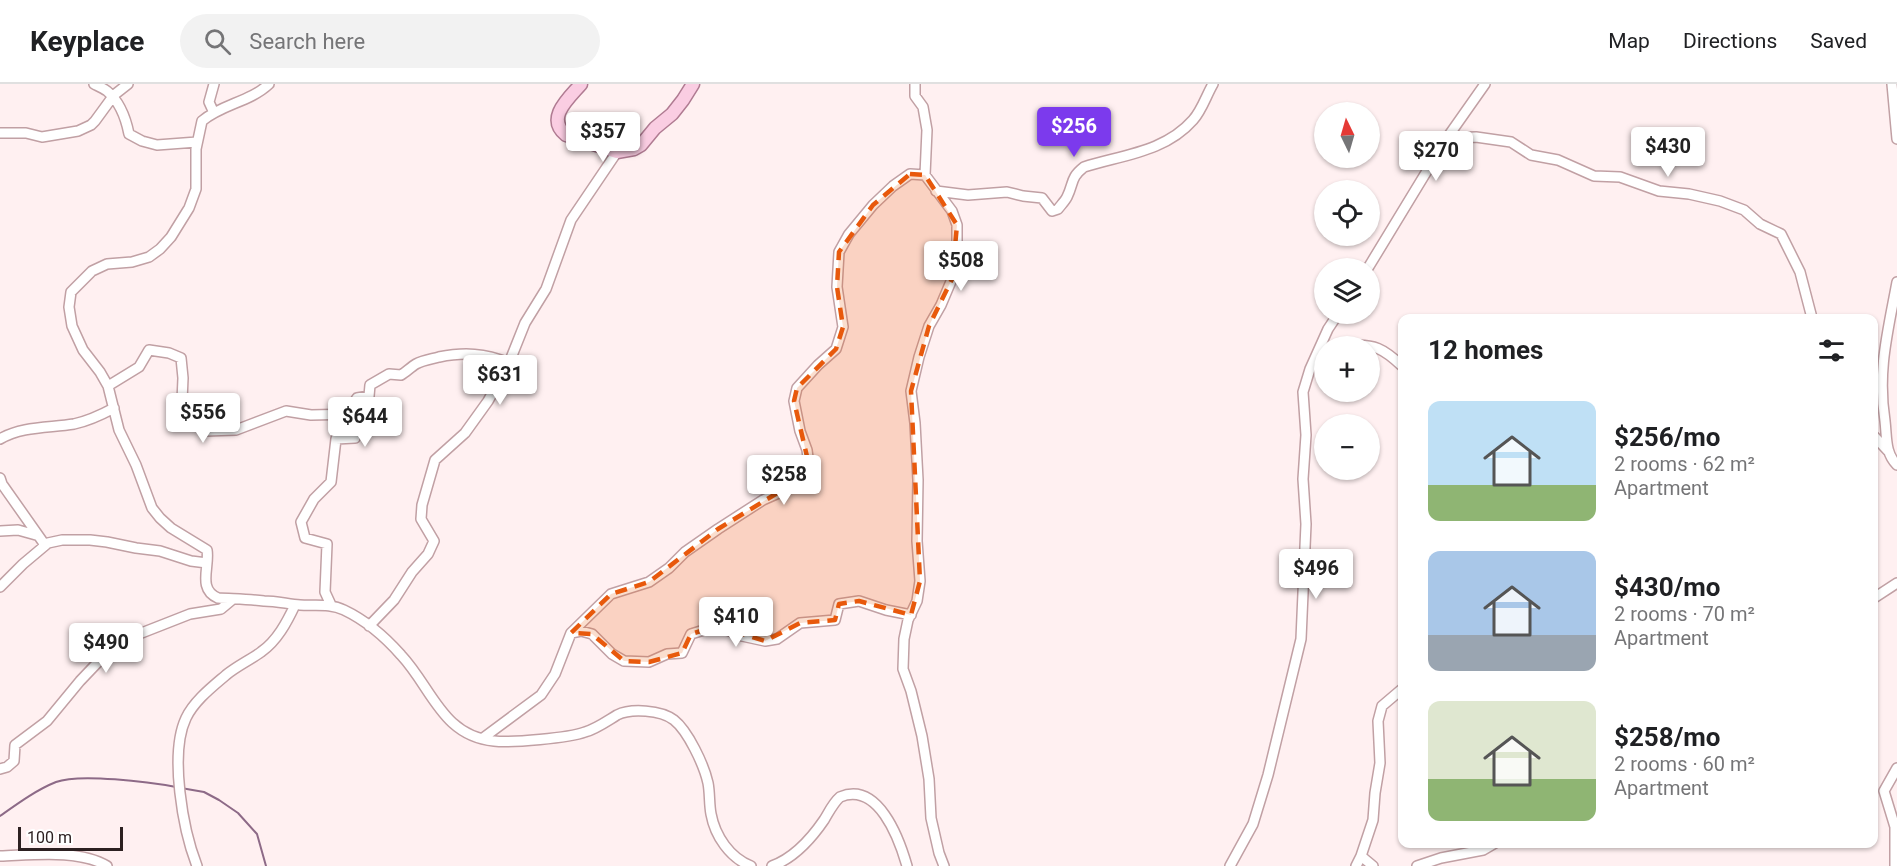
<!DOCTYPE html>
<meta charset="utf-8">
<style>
body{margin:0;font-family:Roboto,sans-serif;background:#f2f2f2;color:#202124;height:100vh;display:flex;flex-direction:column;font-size:22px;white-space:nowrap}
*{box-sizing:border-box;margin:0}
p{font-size:20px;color:#757577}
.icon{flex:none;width:33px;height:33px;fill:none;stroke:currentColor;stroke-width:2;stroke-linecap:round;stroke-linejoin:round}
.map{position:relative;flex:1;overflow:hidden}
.panel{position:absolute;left:1398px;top:230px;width:480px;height:534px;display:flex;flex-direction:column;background:#fff;border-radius:12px;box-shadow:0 2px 4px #0004}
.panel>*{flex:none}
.needle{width:39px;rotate:355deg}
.buttons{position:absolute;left:1314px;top:18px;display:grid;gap:12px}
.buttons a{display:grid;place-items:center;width:66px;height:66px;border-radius:50%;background:#fff;box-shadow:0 2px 4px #0004;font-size:30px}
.scale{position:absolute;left:18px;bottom:15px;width:105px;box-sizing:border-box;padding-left:6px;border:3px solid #2c2021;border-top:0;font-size:16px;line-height:21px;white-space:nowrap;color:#2c2021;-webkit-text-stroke:4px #fff;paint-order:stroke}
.price{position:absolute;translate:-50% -51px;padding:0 14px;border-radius:6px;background:#fff;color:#222;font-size:20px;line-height:39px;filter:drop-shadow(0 2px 3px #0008)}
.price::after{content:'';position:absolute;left:50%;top:36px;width:18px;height:14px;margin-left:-9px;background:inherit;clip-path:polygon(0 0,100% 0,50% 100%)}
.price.on{background:#7c3aed;color:#fff}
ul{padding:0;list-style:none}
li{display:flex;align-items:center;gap:18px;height:150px;padding:0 30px}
li span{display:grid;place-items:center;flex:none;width:168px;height:120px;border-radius:12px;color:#555}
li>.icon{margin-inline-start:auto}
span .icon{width:72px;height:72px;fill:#fffc;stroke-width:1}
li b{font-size:26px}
h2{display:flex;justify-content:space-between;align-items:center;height:72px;padding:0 30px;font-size:26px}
header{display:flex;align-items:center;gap:36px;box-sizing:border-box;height:84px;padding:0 30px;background:#fff;border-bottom:2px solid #e0e0e0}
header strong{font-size:28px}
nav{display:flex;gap:33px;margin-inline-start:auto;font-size:21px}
.search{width:420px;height:54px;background:#f2f2f2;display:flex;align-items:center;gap:15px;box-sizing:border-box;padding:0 21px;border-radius:33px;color:#757577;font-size:22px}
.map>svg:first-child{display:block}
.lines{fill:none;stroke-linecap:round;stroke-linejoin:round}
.stream{stroke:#8d6a87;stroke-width:2}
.minor-casing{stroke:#c1a0a4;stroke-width:12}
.major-casing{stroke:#b07b92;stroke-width:15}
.minor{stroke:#fff;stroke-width:9}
.major{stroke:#facde2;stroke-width:12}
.marked{fill:#e8590c;fill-opacity:0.2;stroke:#e8590c;stroke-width:4.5;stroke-dasharray:12 8;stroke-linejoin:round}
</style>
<header>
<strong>Keyplace</strong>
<div class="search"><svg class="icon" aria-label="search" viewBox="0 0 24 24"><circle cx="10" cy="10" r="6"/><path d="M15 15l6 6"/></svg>Search here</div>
<nav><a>Map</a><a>Directions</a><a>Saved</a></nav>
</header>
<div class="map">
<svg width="1897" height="782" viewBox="0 0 1897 782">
<rect width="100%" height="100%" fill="#fff0f1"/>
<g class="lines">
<!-- stream -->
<path class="stream" d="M181 704 204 708 219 716 238 729 257 750 266 782
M0 732C17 720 36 706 56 698 79 689 150 698 176 703"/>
<!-- minor casing -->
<g class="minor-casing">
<path id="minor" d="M94 0C98 2 103 4 107 7 119 17 126 35 129 50L142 57 157 61 197 58
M269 0C250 18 222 20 202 37L196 65V105L189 124 171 153 160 165 149 173 132 178 107 180 92 187 71 208 69 223 72 242 83 266 100 288 108 302 119 346 136 381 152 424 160 434 171 444 207 466C210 483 197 505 218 514 233 515 248 515 264 517 276 517 288 520 300 521 315 522 330 519 344 526 365 536 386 554 401 571 432 604 442 652 494 657 511 659 569 654 585 648 596 645 607 637 617 631 631 624 661 626 674 636 688 647 704 681 708 699 710 709 709 720 711 730 715 752 730 774 751 782
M915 0V12L923 23 927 46 925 91 952 127 957 141V172L952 195 941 221 929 242 919 273 911 307 915 339 918 396 917 457 920 497 917 517 908 536 904 555 903 585 911 607 922 652 929 695 931 734 939 769 944 782
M1892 0 1897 55
M214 29 209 18 214 0
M0 49H26L42 53 78 47 91 41 95 37 114 11 128 0
M1447 54 1476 53 1511 58 1531 71 1558 76 1594 92 1620 93 1659 107 1689 110 1720 117 1744 126 1760 140 1781 150 1800 188 1812 234
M936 107 968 111 1007 108 1023 112 1042 114 1052 127 1058 125C1061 121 1065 117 1067 113 1074 99 1070 94 1084 83 1122 71 1165 68 1193 36 1202 26 1206 12 1213 0
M1368 184 1447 54 1485 0
M1897 198C1888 247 1877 287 1885 337 1887 354 1885 369 1897 381
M1348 262C1374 259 1384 265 1402 282
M108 302 139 283 149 266 169 269 181 274 183 294 182 317 193 339 206 347 236 346 286 327 311 331 355 330
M1874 352 1888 367
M0 355C22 342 49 344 74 340 88 337 101 331 114 324
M0 394 2 400 45 461
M0 447 18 446 36 451
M0 503 23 480 48 459 62 456H90L107 458 136 464 160 467 191 477 207 479
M1874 514 1897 499
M331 521 325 508 327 460 305 454 301 438 314 415 331 398 336 355 355 354V317L357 314 369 312 370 301 389 290 401 291C406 288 411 283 416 280 423 276 432 275 439 273 464 268 485 269 509 279
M369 542 394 516 412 488 428 470 434 457 421 435 422 421 435 376 465 349 488 317 509 279 525 239 546 205 571 136 617 68
M571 549 581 547 592 550 612 570 624 577 649 578 667 570 682 569 691 550 717 542 742 552 765 557 777 555 800 539 835 536 839 520 859 517 886 526 911 531
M483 654 541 611 555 590 571 549 611 510 649 498 669 484 685 468 718 445 763 416 790 404 802 394 809 381 807 366 800 347 794 317 797 304 818 281 836 265 843 243 837 203 839 168 849 150 873 121 893 102 910 90 925 91
M0 685 7 683 14 677 15 661 47 637 80 597 100 576 121 561 139 550 190 530 221 525 233 515
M0 772C32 771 79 765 107 782
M1361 772 1373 782
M197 782C183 746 169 670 186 634 194 617 212 603 226 591 237 582 250 576 261 568 277 557 287 538 295 521
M772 782C794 774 811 755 824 736 829 728 833 719 840 713 878 697 899 754 907 782
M1230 782 1253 740 1268 691 1301 555 1306 440 1303 395 1306 351 1303 308 1310 285 1328 245 1338 230
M1356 782 1361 772 1373 736 1375 709 1380 679 1378 637 1382 622 1402 605
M1417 782 1441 774 1483 766 1495 759
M1895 782V743L1884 707 1897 684"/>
</g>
<!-- major casing -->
<g class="major-casing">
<path id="major" d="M581 0C569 14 545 34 566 51L617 68 634 65 641 61 655 44 672 30 683 16 693 0"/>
</g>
<!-- minor -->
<use href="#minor" class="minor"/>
<!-- major -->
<use href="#major" class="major"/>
</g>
<!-- marked area -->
<path class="marked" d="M910 90 925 91 957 141 952 195 929 242 911 307 920 497 911 531 859 517 839 520 835 536 800 539 765 557 717 542 691 550 682 569 649 578 624 577 592 550 571 549 611 510 649 498 718 445 802 394 809 381 794 317 797 304 836 265 843 243 837 203 839 168 873 121Z"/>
</svg>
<div class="buttons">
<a><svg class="needle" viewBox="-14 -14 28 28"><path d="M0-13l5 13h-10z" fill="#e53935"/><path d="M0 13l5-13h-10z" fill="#757577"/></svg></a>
<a><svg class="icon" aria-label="locate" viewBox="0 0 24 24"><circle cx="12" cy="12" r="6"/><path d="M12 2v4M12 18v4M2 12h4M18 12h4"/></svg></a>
<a><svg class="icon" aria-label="layers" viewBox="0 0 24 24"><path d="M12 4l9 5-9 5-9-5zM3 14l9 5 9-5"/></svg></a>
<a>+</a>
<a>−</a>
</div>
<div class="scale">100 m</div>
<b class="price on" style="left:1074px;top:74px">$256</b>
<b class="price" style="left:603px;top:79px">$357</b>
<b class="price" style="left:1668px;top:94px">$430</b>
<b class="price" style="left:1436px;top:98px">$270</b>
<b class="price" style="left:961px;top:208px">$508</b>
<b class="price" style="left:500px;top:322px">$631</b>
<b class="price" style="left:203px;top:360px">$556</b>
<b class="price" style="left:365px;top:364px">$644</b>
<b class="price" style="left:784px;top:422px">$258</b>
<b class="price" style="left:1316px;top:516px">$496</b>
<b class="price" style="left:736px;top:564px">$410</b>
<b class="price" style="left:106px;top:590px">$490</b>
<section class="panel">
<h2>12 homes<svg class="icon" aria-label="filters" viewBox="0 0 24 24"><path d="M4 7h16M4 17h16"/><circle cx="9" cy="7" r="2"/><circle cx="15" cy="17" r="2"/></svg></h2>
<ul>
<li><span style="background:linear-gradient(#bfe0f5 70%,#8fb573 0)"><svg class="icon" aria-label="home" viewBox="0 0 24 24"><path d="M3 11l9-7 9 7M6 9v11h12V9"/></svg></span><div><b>$256/mo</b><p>2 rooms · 62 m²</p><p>Apartment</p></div></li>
<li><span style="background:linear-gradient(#a9c7e8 70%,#9aa5b1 0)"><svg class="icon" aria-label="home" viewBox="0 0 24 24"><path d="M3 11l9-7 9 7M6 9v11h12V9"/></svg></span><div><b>$430/mo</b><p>2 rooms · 70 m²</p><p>Apartment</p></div></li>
<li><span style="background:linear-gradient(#dfe7d0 65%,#8fb573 0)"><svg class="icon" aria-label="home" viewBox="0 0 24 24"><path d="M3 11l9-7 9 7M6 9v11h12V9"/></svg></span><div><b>$258/mo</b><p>2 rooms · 60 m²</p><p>Apartment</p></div></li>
</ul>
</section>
</div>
